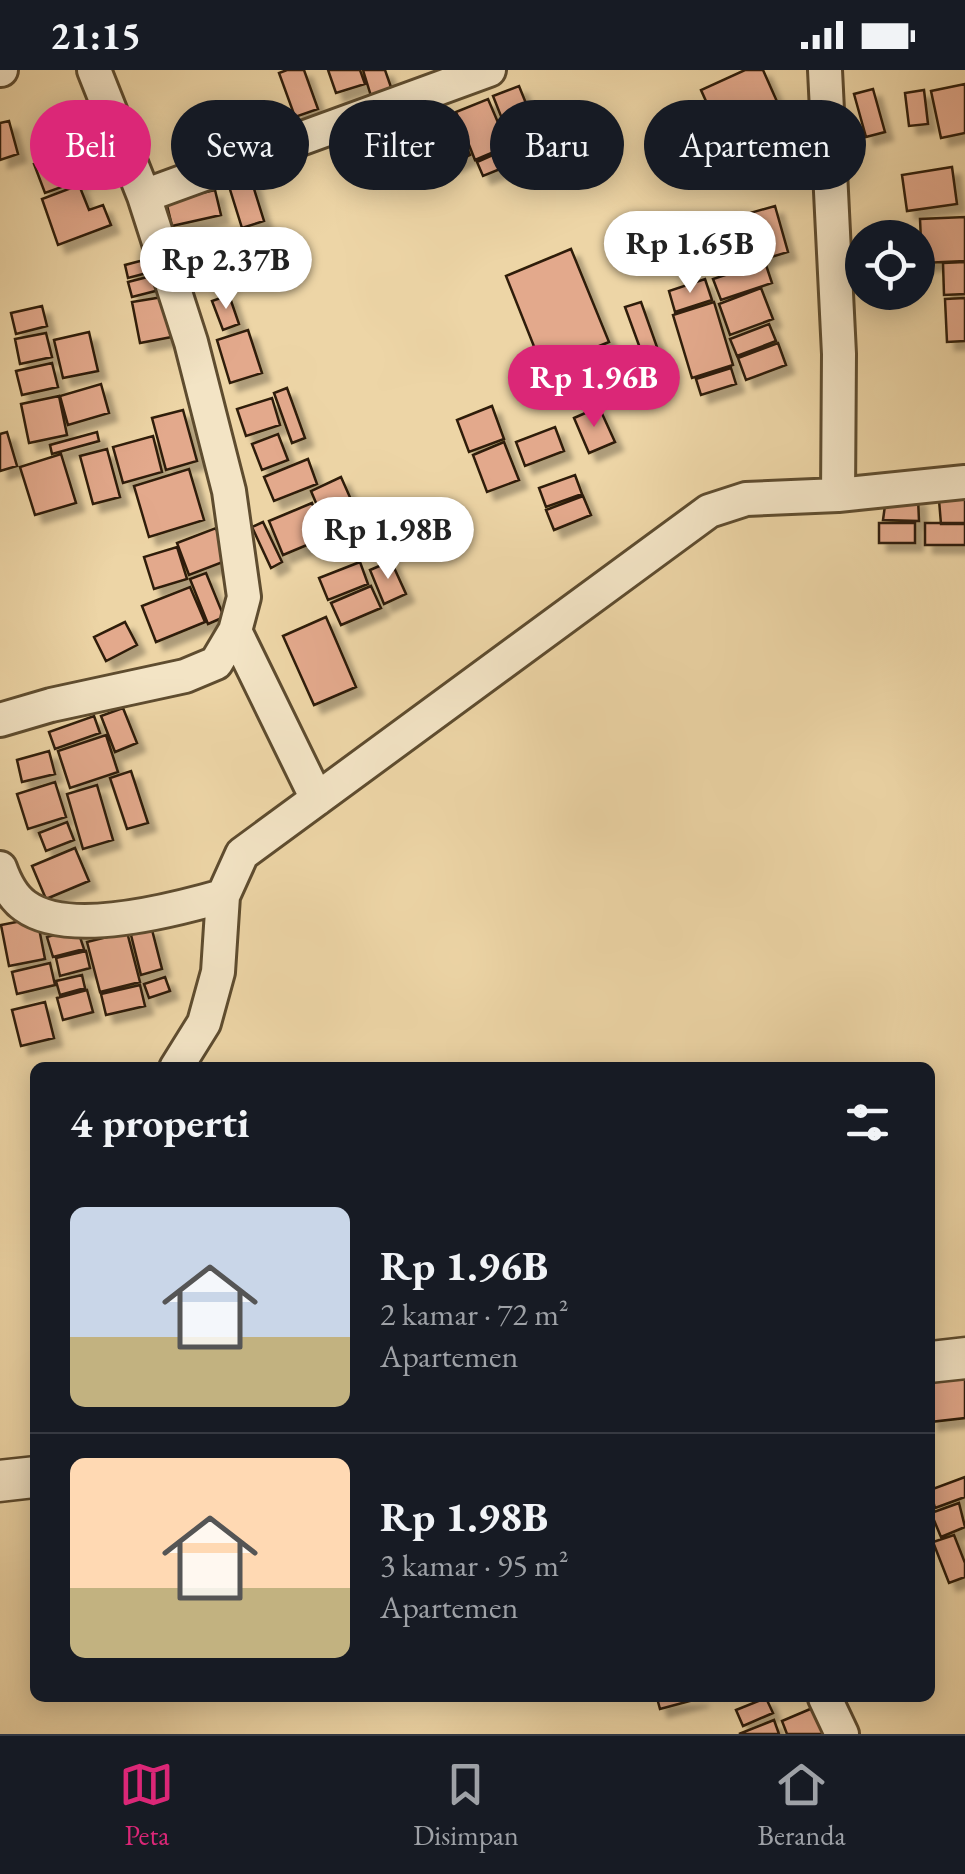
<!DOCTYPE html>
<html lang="id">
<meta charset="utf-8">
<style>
body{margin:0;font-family:"EB Garamond",serif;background:#20242c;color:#f1f3f6;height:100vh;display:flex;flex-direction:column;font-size:38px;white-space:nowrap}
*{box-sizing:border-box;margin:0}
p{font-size:32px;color:#9ea1a6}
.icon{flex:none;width:55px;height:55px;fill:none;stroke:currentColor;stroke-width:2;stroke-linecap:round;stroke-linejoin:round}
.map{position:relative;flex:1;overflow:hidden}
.panel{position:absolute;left:30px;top:992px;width:905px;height:640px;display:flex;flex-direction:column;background:#171b24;border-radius:15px;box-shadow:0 5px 25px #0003}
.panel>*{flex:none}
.guide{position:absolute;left:30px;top:30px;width:905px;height:90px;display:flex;gap:20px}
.tools{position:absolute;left:845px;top:150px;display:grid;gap:20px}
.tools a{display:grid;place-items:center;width:90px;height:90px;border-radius:50%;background:#171b24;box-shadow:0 5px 25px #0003;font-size:50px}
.price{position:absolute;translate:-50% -85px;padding:0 22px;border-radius:35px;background:#fff;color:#222;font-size:32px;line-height:65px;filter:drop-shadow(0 2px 5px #0008)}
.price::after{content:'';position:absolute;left:50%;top:60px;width:30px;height:22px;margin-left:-15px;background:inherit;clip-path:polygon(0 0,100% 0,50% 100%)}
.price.active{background:#db2777;color:#fff}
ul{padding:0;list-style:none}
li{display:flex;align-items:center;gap:30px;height:250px;padding:0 40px}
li+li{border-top:2px solid #363941}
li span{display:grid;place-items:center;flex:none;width:280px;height:200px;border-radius:15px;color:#555}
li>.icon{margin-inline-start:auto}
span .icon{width:120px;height:120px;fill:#fffc;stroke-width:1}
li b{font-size:42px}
h2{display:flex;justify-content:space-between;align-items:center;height:120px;padding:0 40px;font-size:42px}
.pill{padding:0 35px;border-radius:45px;background:#171b24;box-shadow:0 5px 25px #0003;font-size:35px;line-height:90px}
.pill.active{background:#db2777;color:#fff}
.status{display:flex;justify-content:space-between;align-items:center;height:70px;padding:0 50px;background:#171b24;direction:ltr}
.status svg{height:28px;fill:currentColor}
.dock{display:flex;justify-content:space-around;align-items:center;height:140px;border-top:2px solid #363941;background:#171b24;font-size:28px;color:#9ea1a6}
.dock a{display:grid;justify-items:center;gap:5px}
.dock .active{color:#db2777}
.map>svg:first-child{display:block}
.building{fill:#e3a98c;stroke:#2f1e07;stroke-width:2.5;filter:url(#shadow)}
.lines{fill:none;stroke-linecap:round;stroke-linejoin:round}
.minor-casing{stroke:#5e4c2f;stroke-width:38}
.tertiary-casing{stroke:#5e4c2f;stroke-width:45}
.minor{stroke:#f3e4c5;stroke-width:32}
.tertiary{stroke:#f3e4c5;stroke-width:40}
</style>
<div class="status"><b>21:15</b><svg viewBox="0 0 49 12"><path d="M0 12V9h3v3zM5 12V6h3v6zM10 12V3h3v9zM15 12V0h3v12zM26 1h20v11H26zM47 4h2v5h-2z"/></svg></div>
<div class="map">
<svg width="965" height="1664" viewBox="0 0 965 1664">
<defs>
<filter id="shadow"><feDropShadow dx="8" dy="8" stdDeviation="2.5" flood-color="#0004"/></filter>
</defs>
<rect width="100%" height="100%" fill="#edd5a6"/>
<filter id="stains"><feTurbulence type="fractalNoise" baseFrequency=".002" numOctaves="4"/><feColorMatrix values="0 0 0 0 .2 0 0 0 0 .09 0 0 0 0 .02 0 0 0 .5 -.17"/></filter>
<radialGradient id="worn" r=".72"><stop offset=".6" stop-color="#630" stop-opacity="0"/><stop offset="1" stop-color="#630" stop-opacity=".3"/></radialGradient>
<!-- building -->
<path class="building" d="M287 0H304L318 39 295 47 279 3Z
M328 0H360L365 14 336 23Z
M363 0H385L392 20 371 26Z
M745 0H763L783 45 724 71 701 20Z
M965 14V63L941 68 931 21Z
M519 16 544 78 518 89 493 26Z
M873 19 885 62 866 67 854 24Z
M924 20 928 54 909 56 905 23Z
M488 29 508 76 475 90 456 42Z
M452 47 470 85 452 94 434 55Z
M9 51 18 84 0 90V53Z
M74 80 84 109 45 123 34 94Z
M504 80 510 95 483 106 477 92Z
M952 97 957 134 907 141 902 105Z
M250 106 264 151 242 158 228 113Z
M79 115 89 140 103 135 111 155 58 175 42 129Z
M215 120 221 145 172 156 166 131Z
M775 136 788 182 718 203 704 156Z
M965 147V191L922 193 920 149Z
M571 179 609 272 543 299 506 206Z
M159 186 162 199 128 208 125 195Z
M765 192 772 213 721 230 713 209Z
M965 192V224L944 225 943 193Z
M163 203 167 218 132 227 128 212Z
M705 209 712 230 675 242 669 221Z
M761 218 773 249 730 265 719 234Z
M229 225 239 254 223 260 212 231Z
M169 226 177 266 140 273 132 232Z
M965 228V271L947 272 945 229Z
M641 232 663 294 648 300 625 237Z
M714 232 733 295 692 308 673 245Z
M42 236 47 256 16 264 11 243Z
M769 254 776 271 737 286 730 269Z
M248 260 262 303 230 313 217 270Z
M89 262 98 301 63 308 54 270Z
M46 263 52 287 20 294 15 269Z
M778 273 786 295 746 310 738 288Z
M52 293 58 317 22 325 16 301Z
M731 298 736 314 701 325 696 309Z
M101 314 109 343 68 355 60 326Z
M287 318 305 368 292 373 274 323Z
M59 326 67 365 29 373 21 334Z
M272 328 280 355 246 366 237 339Z
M492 336 504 369 469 382 457 350Z
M599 337 615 372 589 383 574 348Z
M183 340 197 391 166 400 152 348Z
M555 357 564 381 525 396 516 372Z
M7 362 17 396 0 401V364Z
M97 362 99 371 52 384 50 375Z
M278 364 288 390 262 400 252 374Z
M153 366 162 402 123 413 113 377Z
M504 372 519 410 487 422 473 385Z
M107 379 120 427 93 434 80 386Z
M61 384 76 433 35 445 20 397Z
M308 389 317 414 274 431 264 407Z
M189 399 204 450 149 467 134 416Z
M575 405 582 424 546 437 539 418Z
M341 407 364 459 333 473 311 421Z
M583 426 591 445 554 460 546 440Z
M886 428H918L919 451 883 450Z
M965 429V454H941L939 430Z
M312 433 326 467 283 485 269 451Z
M263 452 282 492 271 498 252 457Z
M879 453H915V473H879Z
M925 453H965V475H925Z
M216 458 228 490 189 505 177 473Z
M177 477 187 509 154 519 144 487Z
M391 491 406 524 384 534 370 500Z
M360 492 368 514 328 530 319 508Z
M206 503 224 547 208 554 190 509Z
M371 516 381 538 341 555 331 533Z
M190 517 205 552 156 572 142 536Z
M326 547 356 617 314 635 283 566Z
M125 552 137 575 106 591 94 567Z
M123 638 137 673 115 682 101 646Z
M94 646 100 663 55 679 49 662Z
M106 665 118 702 70 718 58 681Z
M49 681 55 704 22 712 17 690Z
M131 701 148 753 127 759 110 708Z
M55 712 66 747 28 759 17 724Z
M97 715 113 770 83 779 67 724Z
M67 752 74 770 46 781 39 763Z
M75 778 89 811 46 829 32 796Z
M37 848 45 889 9 896 1 855Z
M151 856 162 899 141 905 130 861Z
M77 858 84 879 53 887 47 867Z
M127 862 140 912 100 922 87 872Z
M86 881 90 898 60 906 56 888Z
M50 893 55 915 17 924 12 902Z
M82 905 85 918 60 925 56 911Z
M165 907 170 921 149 928 144 914Z
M140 915 145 936 106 945 101 924Z
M87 920 93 942 63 950 57 928Z
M45 932 54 968 21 976 12 940Z
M965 1308V1348L930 1352V1312Z
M965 1407V1427L935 1438 930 1420Z
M959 1433 965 1457 941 1467 931 1443Z
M954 1465 965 1493V1507L949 1513 933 1472Z
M657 1628H701L660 1639Z
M766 1628 773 1643 743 1656 736 1640Z
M815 1637 826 1664H787L782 1651Z
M774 1650 779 1664H739Z"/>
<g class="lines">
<!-- minor casing -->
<g class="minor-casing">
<path id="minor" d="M0 0H1
M94 0 144 126
M838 425 965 412
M235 561 317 729
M0 650 51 635 185 606 216 593 235 561 244 527 229 421 191 272 144 126 489 0
M0 798C5 812 12 827 25 836 69 868 174 840 223 826
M176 998 204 953 218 902 223 826 242 784 709 441 746 429 838 425 839 284 825 0
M825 1628 842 1664"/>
</g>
<!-- tertiary casing -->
<g class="tertiary-casing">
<path id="tertiary" d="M930 1292 965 1288
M0 1411 35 1407"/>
</g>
<!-- minor -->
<use href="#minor" class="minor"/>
<!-- tertiary -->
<use href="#tertiary" class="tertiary"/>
</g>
<rect width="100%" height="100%" filter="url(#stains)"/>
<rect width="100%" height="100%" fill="url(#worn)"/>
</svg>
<div class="tools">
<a><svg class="icon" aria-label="locate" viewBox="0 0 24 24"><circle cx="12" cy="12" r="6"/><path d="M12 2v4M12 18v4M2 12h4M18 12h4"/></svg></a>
</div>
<b class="price" style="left:690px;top:226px">Rp 1.65B</b>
<b class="price" style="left:226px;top:242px">Rp 2.37B</b>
<b class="price active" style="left:594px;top:360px">Rp 1.96B</b>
<b class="price" style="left:388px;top:512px">Rp 1.98B</b>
<div class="guide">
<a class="pill active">Beli</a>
<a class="pill">Sewa</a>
<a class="pill">Filter</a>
<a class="pill">Baru</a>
<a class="pill">Apartemen</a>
</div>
<section class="panel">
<h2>4 properti<svg class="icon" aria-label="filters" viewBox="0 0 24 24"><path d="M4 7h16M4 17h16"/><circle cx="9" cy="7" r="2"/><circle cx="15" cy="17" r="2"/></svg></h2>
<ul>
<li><span style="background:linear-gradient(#c9d6e8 65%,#c2b280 0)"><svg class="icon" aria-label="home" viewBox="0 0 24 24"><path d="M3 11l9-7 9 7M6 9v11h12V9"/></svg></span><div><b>Rp 1.96B</b><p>2 kamar · 72 m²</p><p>Apartemen</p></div></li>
<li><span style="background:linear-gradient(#ffd9b3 65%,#c2b280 0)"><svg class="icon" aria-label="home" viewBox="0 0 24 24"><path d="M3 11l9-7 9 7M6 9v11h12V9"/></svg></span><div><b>Rp 1.98B</b><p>3 kamar · 95 m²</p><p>Apartemen</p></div></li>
</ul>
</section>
</div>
<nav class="dock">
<a class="active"><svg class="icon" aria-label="map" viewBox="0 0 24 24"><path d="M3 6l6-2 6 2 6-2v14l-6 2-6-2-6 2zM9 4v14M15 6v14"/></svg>Peta</a>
<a><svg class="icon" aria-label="saved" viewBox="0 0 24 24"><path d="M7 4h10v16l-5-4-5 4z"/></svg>Disimpan</a>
<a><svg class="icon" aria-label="home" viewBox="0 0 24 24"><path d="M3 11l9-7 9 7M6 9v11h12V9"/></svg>Beranda</a>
</nav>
